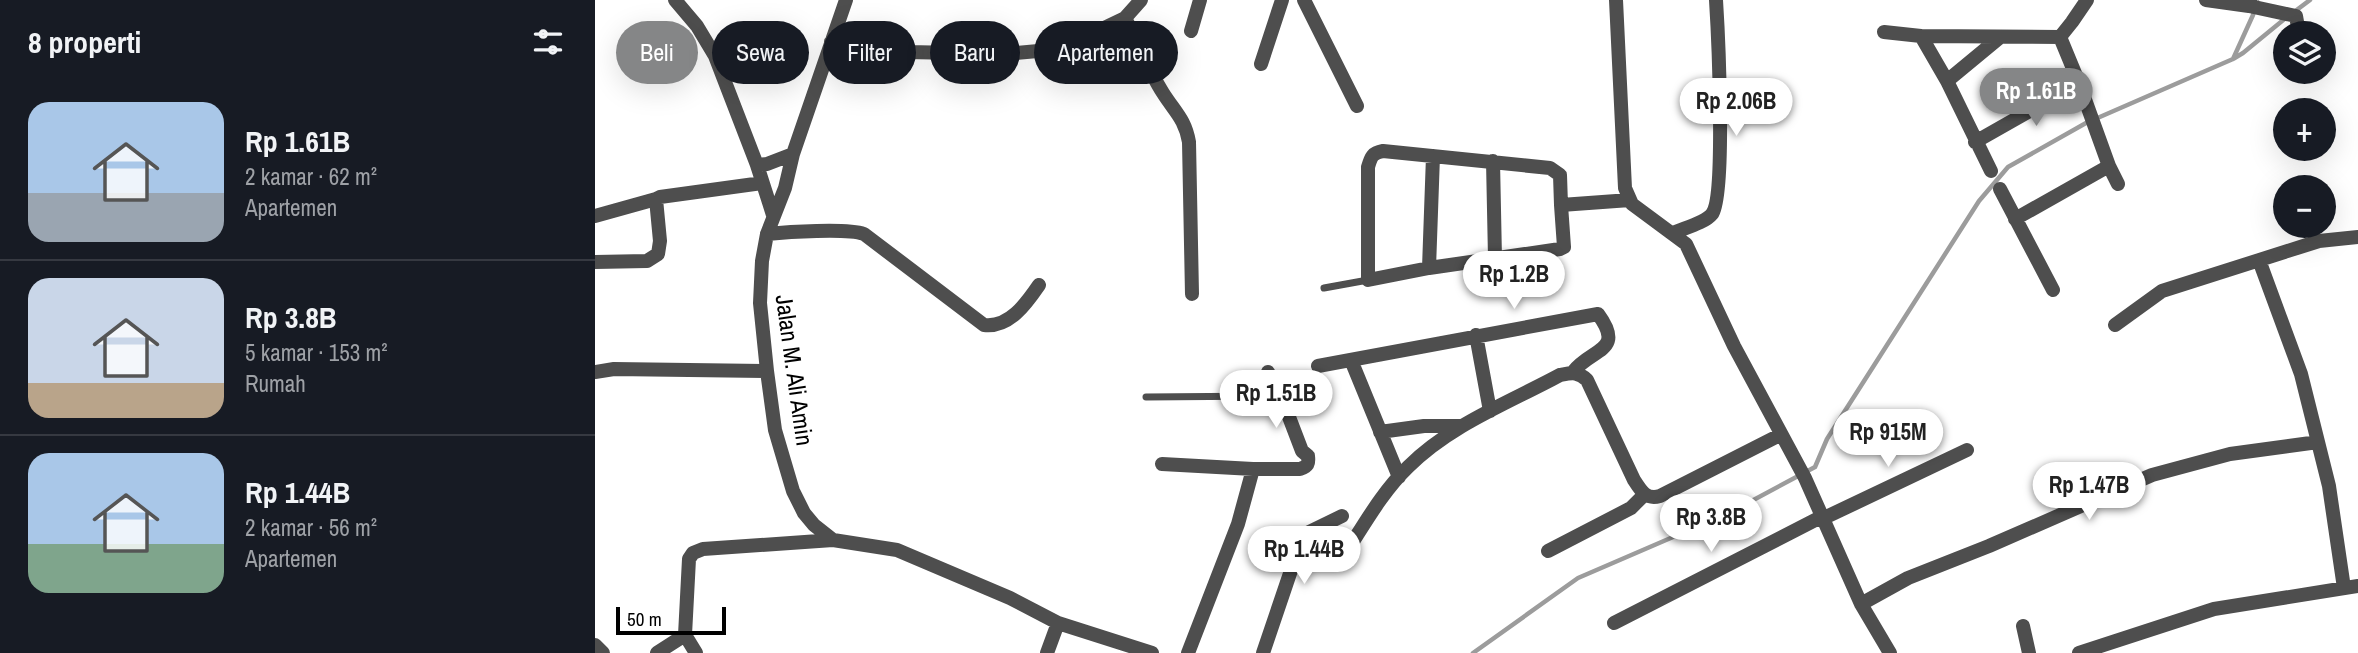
<!DOCTYPE html>
<html lang="id">
<meta charset="utf-8">
<style>
body{margin:0;font-family:"Archivo Narrow",sans-serif;background:#242831;color:#f1f3f6;height:100vh;display:flex;flex-direction:column;font-size:26px;white-space:nowrap}
*{box-sizing:border-box;margin:0}
p{font-size:23px;color:#9ea1a6}
.icon{flex:none;width:38px;height:38px;fill:none;stroke:currentColor;stroke-width:2;stroke-linecap:round;stroke-linejoin:round}
.map{position:relative;flex:1;overflow:hidden}
.panel{display:flex;flex-direction:column;background:#171b24;width:595px}
.panel>*{flex:none}
.top-card{position:absolute;left:21px;top:21px;width:665px;height:63px;display:flex;gap:14px}
.buttons{position:absolute;left:1678px;top:21px;display:grid;gap:14px}
.buttons a{display:grid;place-items:center;width:63px;height:63px;border-radius:50%;background:#171b24;box-shadow:0 7px 28px #0002;font-size:35px}
.scale{position:absolute;left:21px;bottom:18px;width:110px;box-sizing:border-box;padding-left:7px;border:4px solid #000;border-top:0;font-size:19px;line-height:24px;white-space:nowrap;color:#000;-webkit-text-stroke:5px #fff;paint-order:stroke}
.price{position:absolute;translate:-50% -60px;padding:0 16px;border-radius:24px;background:#fff;color:#222;font-size:23px;line-height:46px;filter:drop-shadow(0 2px 4px #0008)}
.price::after{content:'';position:absolute;left:50%;top:42px;width:21px;height:16px;margin-left:-10px;background:inherit;clip-path:polygon(0 0,100% 0,50% 100%)}
.price.active{background:#858687;color:#fff}
ul{padding:0;list-style:none}
li{display:flex;align-items:center;gap:21px;height:175px;padding:0 28px}
li+li{border-top:2px solid #363941}
li span{display:grid;place-items:center;flex:none;width:196px;height:140px;border-radius:21px;color:#555}
li>.icon{margin-inline-start:auto}
span .icon{width:84px;height:84px;fill:#fffc;stroke-width:1}
li b{font-size:30px}
h2{display:flex;justify-content:space-between;align-items:center;height:84px;padding:0 28px;font-size:30px}
.pill{padding:0 24px;border-radius:32px;background:#171b24;box-shadow:0 7px 28px #0002;font-size:24px;line-height:63px}
.pill.active{background:#858687;color:#fff}
main{display:flex;flex:1;min-height:0}
.map>svg:first-child{display:block}
.lines{fill:none;stroke-linecap:round;stroke-linejoin:round}
.stream{stroke:#9c9c9c;stroke-width:4.5}
.service{stroke:#4e4e4e;stroke-width:7}
.minor{stroke:#4e4e4e;stroke-width:14}
.labels{text-anchor:middle;dominant-baseline:central;stroke-width:5;stroke-linejoin:round;paint-order:stroke}
.street-label{font-size:24px;fill:#000;stroke:#fff}
</style>
<main>
<section class="panel">
<h2>8 properti<svg class="icon" aria-label="filters" viewBox="0 0 24 24"><path d="M4 7h16M4 17h16"/><circle cx="9" cy="7" r="2"/><circle cx="15" cy="17" r="2"/></svg></h2>
<ul>
<li><span style="background:linear-gradient(#a9c7e8 65%,#9aa5b1 0)"><svg class="icon" aria-label="home" viewBox="0 0 24 24"><path d="M3 11l9-7 9 7M6 9v11h12V9"/></svg></span><div><b>Rp 1.61B</b><p>2 kamar · 62 m²</p><p>Apartemen</p></div></li>
<li><span style="background:linear-gradient(#c9d6e8 75%,#b9a48a 0)"><svg class="icon" aria-label="home" viewBox="0 0 24 24"><path d="M3 11l9-7 9 7M6 9v11h12V9"/></svg></span><div><b>Rp 3.8B</b><p>5 kamar · 153 m²</p><p>Rumah</p></div></li>
<li><span style="background:linear-gradient(#a9c7e8 65%,#7fa58c 0)"><svg class="icon" aria-label="home" viewBox="0 0 24 24"><path d="M3 11l9-7 9 7M6 9v11h12V9"/></svg></span><div><b>Rp 1.44B</b><p>2 kamar · 56 m²</p><p>Apartemen</p></div></li>
</ul>
</section>
<div class="map">
<svg width="1763" height="653" viewBox="0 0 1763 653">
<rect width="100%" height="100%" fill="#fff"/>
<g class="lines">
<!-- stream -->
<path class="stream" d="M1699 12 1715 0
M1638 59 1648 53 1692 17
M878 653 983 578 1136 512 1220 467 1232 439 1384 201 1413 167 1491 123 1638 59 1658 15 1662 0"/>
<!-- service -->
<path class="service" d="M729 288 773 280
M551 397 686 396"/>
<!-- minor -->
<path class="minor" d="M80 0 102 26 120 56 162 165 178 215
M251 0 198 154 190 188 172 234 167 261 165 303 172 371 180 430 198 491 209 513 219 525 238 540 302 550 415 598 463 623 557 653
M709 0 762 106
M1021 0 1030 188 1037 204 1091 244 1139 346 1210 478 1266 604 1295 653
M1611 0 1654 6 1655 0
M1654 6 1701 16 1704 33
M530 18C543 42 553 70 568 93 580 112 590 119 594 142L597 294
M596 31 605 0
M1289 32 1326 36
M1465 37 1484 83 1514 166 1523 184
M236 42 313 52 410 54 465 49 530 18 546 0
M666 64 687 0
M1352 81 1404 38
M1380 142 1484 83
M898 161 900 258
M162 165 172 164 198 154
M1396 171 1352 81 1326 36 1465 37 1477 22 1492 0
M1405 189 1458 290
M966 205 969 247 965 249 834 268 773 280V167C776 157 777 153 788 151L955 168 965 175 966 205 1035 200
M0 216 61 199
M1420 219 1514 166
M1078 233C1089 228 1110 223 1117 214 1131 196 1123 31 1121 0
M172 234C192 232 252 228 269 234L389 325C414 328 431 304 444 285
M1664 260 1706 374 1734 486 1749 588
M0 262 52 261 63 254 65 241 61 199 65 197 167 183
M834 268 838 156
M1520 325 1567 291 1724 241 1763 237
M881 335 895 411
M756 360 804 477
M723 366 1003 314C1031 352 996 348 978 372
M0 372 19 369 172 371
M785 432 829 426H866
M567 464 658 469H705C713 466 714 464 713 456L707 451 686 396 673 372
M1229 518 1372 450
M953 551 1036 508 1049 495
M750 554C769 525 787 492 813 467 855 425 913 403 965 375 976 373 983 371 992 380L1039 480C1046 491 1051 500 1065 496L1185 435
M1266 604 1313 578 1394 546 1557 475 1635 454 1723 442
M1019 623 1228 516
M1428 626 1434 653
M0 645 8 653
M62 653 90 635
M101 653 90 635 94 559 98 553 108 549 238 540
M452 653 463 623
M593 653 643 524 658 469
M668 653 708 535 747 516
M1484 653 1619 609 1763 586"/>
</g>
<g class="labels">
<!-- street labels -->
<g class="street-label">
<text transform="translate(200 370) rotate(82)">Jalan M. Ali Amin</text>
</g>
</g>
</svg>
<div class="buttons">
<a><svg class="icon" aria-label="layers" viewBox="0 0 24 24"><path d="M12 4l9 5-9 5-9-5zM3 14l9 5 9-5"/></svg></a>
<a>+</a>
<a>−</a>
</div>
<div class="scale">50 m</div>
<b class="price active" style="left:1441px;top:128px">Rp 1.61B</b>
<b class="price" style="left:1141px;top:138px">Rp 2.06B</b>
<b class="price" style="left:919px;top:311px">Rp 1.2B</b>
<b class="price" style="left:681px;top:430px">Rp 1.51B</b>
<b class="price" style="left:1293px;top:469px">Rp 915M</b>
<b class="price" style="left:1494px;top:522px">Rp 1.47B</b>
<b class="price" style="left:1116px;top:554px">Rp 3.8B</b>
<b class="price" style="left:709px;top:586px">Rp 1.44B</b>
<div class="top-card">
<a class="pill active">Beli</a>
<a class="pill">Sewa</a>
<a class="pill">Filter</a>
<a class="pill">Baru</a>
<a class="pill">Apartemen</a>
</div>
</div>
</main>
